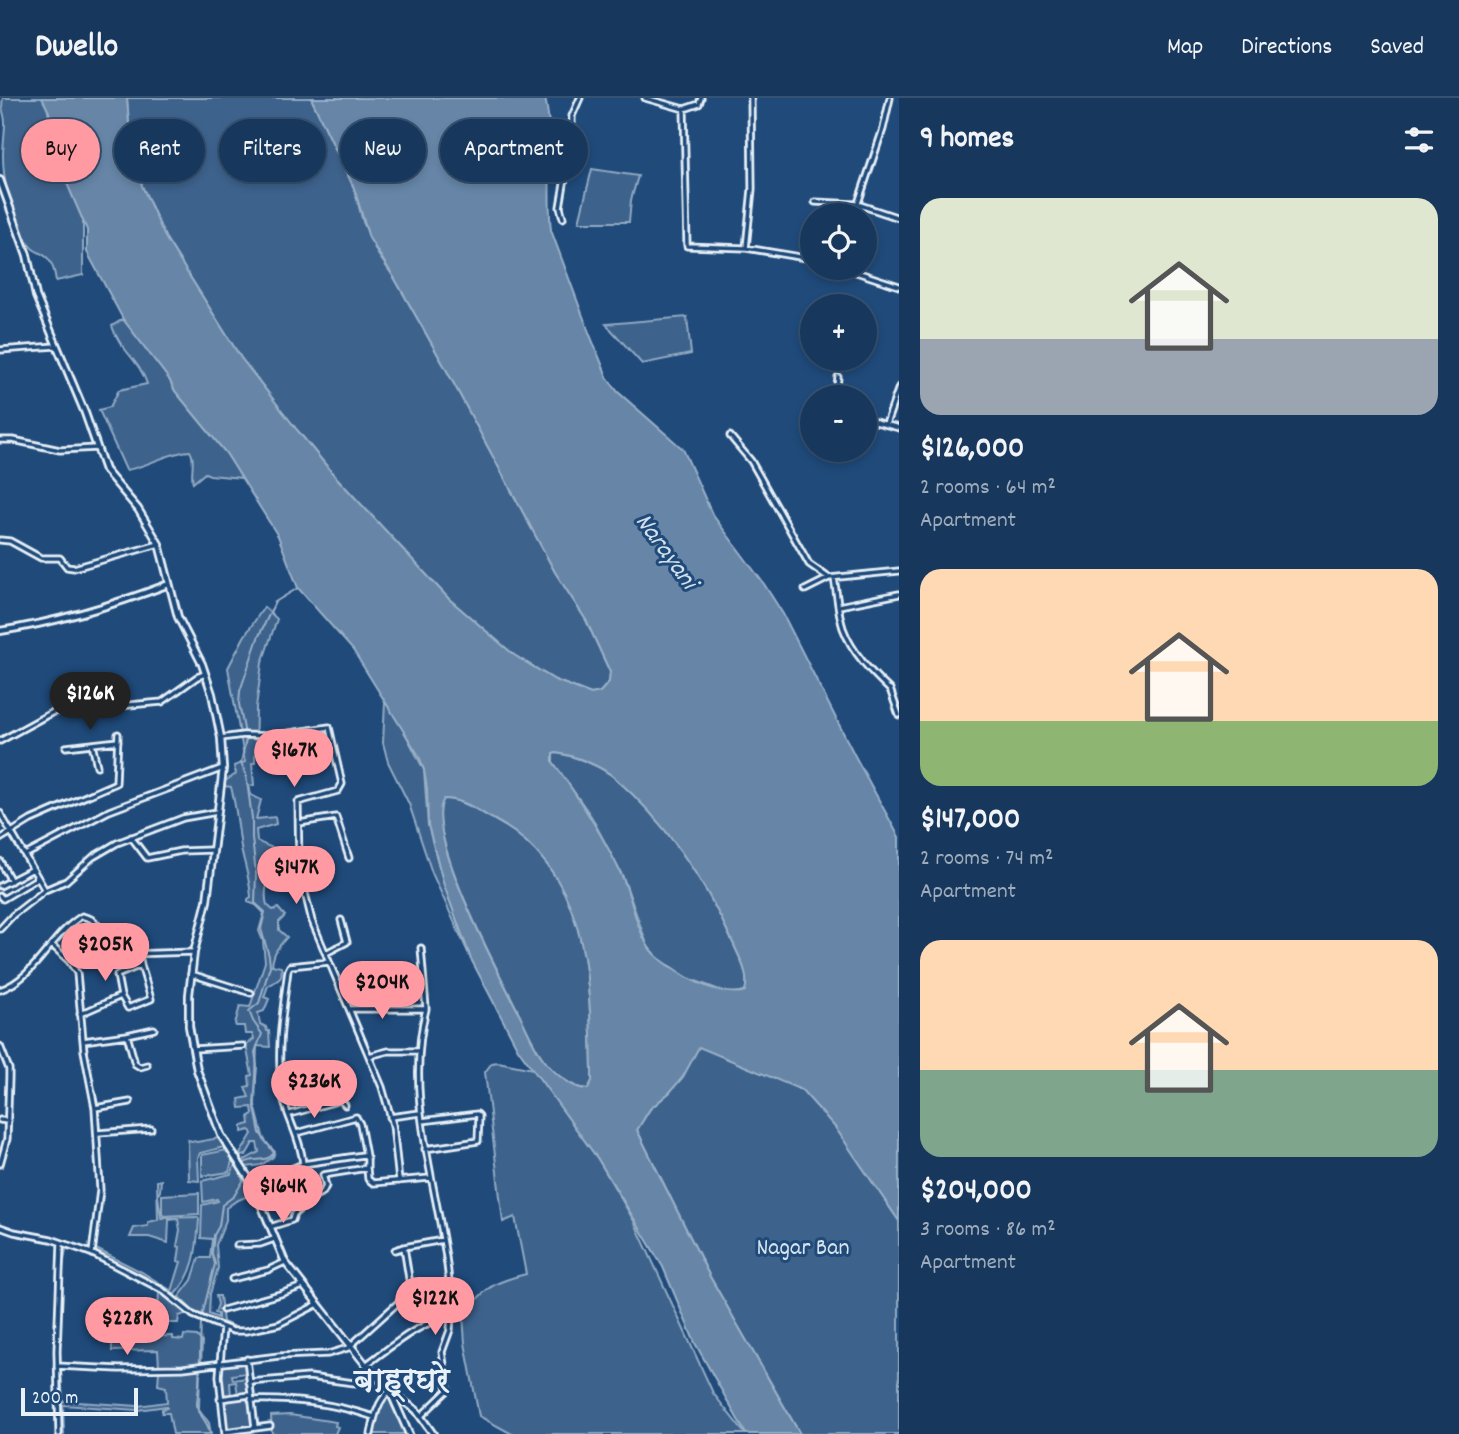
<!DOCTYPE html>
<meta charset="utf-8">
<style>
body{margin:0;font-family:Dekko,"Playpen Sans Deva",sans-serif;background:#203f62;color:#f1f3f6;height:100vh;display:flex;flex-direction:column;font-size:26px;white-space:nowrap}
*{box-sizing:border-box;margin:0}
p{font-size:23px;color:#9eacbb}
.icon{flex:none;width:38px;height:38px;fill:none;stroke:currentColor;stroke-width:2;stroke-linecap:round;stroke-linejoin:round}
.map{position:relative;flex:1;overflow:hidden}
.sheet{display:flex;flex-direction:column;background:#17385c;width:560px}
.sheet>*{flex:none}
.hud{position:absolute;left:21px;top:21px;width:665px;height:63px;display:flex;gap:14px}
.buttons{position:absolute;left:800px;top:105px;display:grid;gap:14px}
.buttons a{display:grid;place-items:center;width:77px;height:77px;border-radius:50%;background:#17385c;box-shadow:0 4px 10px #0003,0 0 0 2px #365272;font-size:35px}
.scale{position:absolute;left:21px;bottom:18px;width:117px;box-sizing:border-box;padding-left:7px;border:4px solid #e8f1f8;border-top:0;font-size:19px;line-height:24px;white-space:nowrap;color:#e8f1f8;-webkit-text-stroke:5px #1f4a7a;paint-order:stroke}
.price{position:absolute;translate:-50% -60px;padding:0 16px;border-radius:24px;background:#ff9aa2;color:#111;font-size:23px;line-height:46px;filter:drop-shadow(0 2px 4px #0008)}
.price::after{content:'';position:absolute;left:50%;top:42px;width:21px;height:16px;margin-left:-10px;background:inherit;clip-path:polygon(0 0,100% 0,50% 100%)}
.price.on{background:#222;color:#fff}
ul{padding:0;list-style:none}
li{display:grid;align-content:center;gap:14px;height:371px;padding:0 21px}
li span{display:grid;place-items:center;height:217px;border-radius:21px;color:#555}
li>.icon{margin-inline-start:auto}
span .icon{width:126px;height:126px;fill:#fffc;stroke-width:1}
li b{font-size:30px}
h2{display:flex;justify-content:space-between;align-items:center;height:84px;padding:0 21px;font-size:30px}
.pill{padding:0 24px;border-radius:32px;background:#17385c;box-shadow:0 4px 10px #0003,0 0 0 2px #365272;font-size:24px;line-height:63px}
.pill.on{background:#ff9aa2;color:#111}
header{display:flex;align-items:center;gap:42px;box-sizing:border-box;height:98px;padding:0 35px;background:#17385c;border-bottom:2px solid #365272}
header strong{font-size:33px}
nav{display:flex;gap:38px;margin-inline-start:auto;font-size:24px}
main{display:flex;flex:1;min-height:0}
.map>svg:first-child{display:block}
.green{fill:#3c628c;stroke:#92aac2;stroke-width:2}
.water{fill:#6685a7;stroke:#9ab0c7;stroke-width:2;fill-rule:evenodd}
.lines{fill:none;stroke-linecap:round;stroke-linejoin:round}
.stream{stroke:#9ab0c7;stroke-width:2}
.minor-casing{stroke:#e8f1f8;stroke-width:9}
.tertiary-casing{stroke:#e8f1f8;stroke-width:10}
.minor{stroke:#1f4a7a;stroke-width:3.5}
.tertiary{stroke:#1f4a7a;stroke-width:4.5}
.labels{text-anchor:middle;dominant-baseline:central;stroke-width:6;stroke-linejoin:round;paint-order:stroke}
.park-label{font-size:24px;fill:#d7e3ed;stroke:#1f4a7a}
.water-label{font-size:26px;font-style:italic;fill:#d4e1ec;stroke:#1f4a7a}
.district-label{font-size:32px;font-weight:bold;fill:#e8f1f8;stroke:#1f4a7a}
</style>
<header>
<strong>Dwello</strong>
<nav><a>Map</a><a>Directions</a><a>Saved</a></nav>
</header>
<main>
<div class="map">
<svg width="899" height="1336" viewBox="0 0 899 1336">
<rect width="100%" height="100%" fill="#1f4a7a"/>
<filter id="ink" filterUnits="userSpaceOnUse"><feTurbulence type="fractalNoise" baseFrequency=".0143" numOctaves="2"/><feDisplacementMap in="SourceGraphic" scale="14" xChannelSelector="R" yChannelSelector="G"/><feConvolveMatrix kernelMatrix="1 2 1 2 8 2 1 2 1" color-interpolation-filters="sRGB"/></filter>
<g filter="url(#ink)">
<!-- green -->
<path class="green" d="M3 0H42L47 6 54 55 83 121V177L56 183C51 147 36 162 26 142 12 116 3 87 3 58 3 47 5 36 5 25 5 13 0 14 3 0Z
M127 0H311L354 90 363 124 377 155 395 181 446 271 555 474 586 522 610 574 609 584 600 594 591 596 555 582 514 557 449 501 334 377 297 332 241 260 165 139 142 88 129 26Z
M592 71 638 78 631 102 629 124H579Z
M687 219 691 256 642 266 606 226Z
M123 221 169 281 175 293 226 355 242 380 210 377 205 375 193 385C190 374 196 362 190 353 168 354 148 369 126 372L99 312 110 309 119 292 147 286C140 263 119 251 112 228Z
M264 509 277 521 262 565 256 609 255 665H252L254 687 249 688 251 697 261 702 256 721 275 719 276 726 256 732 257 743C274 753 281 746 290 770L296 771 301 791 284 787 280 774 275 773C266 781 264 797 267 807L273 812 278 810 285 818 279 824V832L287 839C278 849 274 853 272 867L281 869C284 882 277 882 268 888L264 899 269 901 264 913 258 915 260 926 266 929 267 933H269L270 949 257 948 255 1007 264 1042 275 1054 273 1059 261 1067 246 1069 243 1063 259 1054 257 1045H253L246 1057 241 1058 240 1056 252 1036 250 1032 242 1034V1028L250 1026 249 1018 253 1016 252 1009 240 1010 239 1001 249 999 245 989 250 988 249 978 252 977 246 947 254 941 252 936H245L244 928H236L235 926 240 908 250 909 265 864 263 843 259 833 264 815 256 807 248 804V801L251 799C250 784 246 770 242 755 238 733 237 711 231 689L224 688 225 683 236 676 234 668 245 664 228 570 244 539Z
M385 604 400 625 424 672 428 727 444 787 471 861 432 775 409 706 388 664 383 645Z
M556 655C575 658 601 668 615 680 667 725 706 785 734 847 740 861 750 877 745 893L730 896 688 880 657 859 648 849 623 779 591 718 553 664V656Z
M444 701C461 701 479 713 493 721 589 771 590 880 592 973V983L588 991C572 991 554 975 544 962 530 944 522 921 512 901 495 867 423 731 444 701Z
M698 948 802 992 835 1029 899 1123V1336H800L709 1177 637 1032 650 1011 670 994 689 967Z
M498 964 533 971 598 1061 609 1080 634 1123 713 1295 745 1336H512L479 1318 465 1245 463 1217C486 1190 490 1185 526 1176L515 1119 503 1124 485 974 492 965Z
M98 1019 103 1086 96 1151 142 1174 172 1193 181 1164 178 1163 180 1149 177 1148 180 1132 178 1121 169 1122 168 1145 149 1139H130L134 1130 148 1128V1124L158 1122 157 1083 161 1082 160 1093 158 1097 161 1120 198 1119 199 1121C197 1148 196 1175 175 1196H171L144 1178 94 1154 102 1086Z
M219 1040 224 1049 200 1055 198 1060 199 1083 189 1082 188 1042 197 1044Z
M227 1052 233 1060 229 1074 202 1078V1057Z
M235 1066H238L255 1095 236 1103 226 1110V1122L216 1147 218 1170 210 1196 209 1216 218 1220V1216L215 1215 218 1206 216 1198H220L223 1224 235 1229H233L194 1214 179 1199 192 1182 199 1160H210L212 1141 201 1140 202 1107 218 1103 217 1101 203 1104 202 1083 231 1076Z
M199 1095V1116L164 1118 162 1116V1097Z
M68 1149 141 1181 188 1215 179 1218 178 1225H157L159 1195C141 1181 87 1152 66 1151L63 1169 59 1267 62 1160 64 1151Z
M184 1237 197 1238 202 1244 201 1266 159 1268 158 1252 112 1253V1239L173 1238V1241L183 1242Z
M245 1264 246 1275 232 1277 233 1282 247 1280 249 1296 238 1297 236 1284 230 1285 231 1299H220L216 1267Z
M61 1269H69L61 1272 63 1303 138 1308 167 1304 166 1289 158 1287 159 1273 200 1270 199 1311 209 1325 211 1336H173L169 1315H162V1311L167 1310V1308L138 1312 63 1307 64 1336H61L59 1307Z
M249 1299 254 1329 223 1330 220 1303Z
M388 1299 405 1336H372L377 1315 385 1300Z
M290 1317 336 1324 335 1328 338 1329 335 1336H272L271 1318Z"/>
<!-- water -->
<path class="water" d="M42 0H127L129 26 142 88 165 139 241 260 297 332 334 377 449 501 514 557 555 582 591 596 600 594 609 584 610 574 586 522 555 474 446 271 395 181 369 140 354 90 311 0H545C555 43 546 88 551 132L590 237 608 281 618 294 683 351 712 416 764 486 783 516 855 658 899 739V1123L835 1029 802 992 699 949 683 979 670 994 650 1011 637 1032 709 1177 800 1336H746L695 1245 663 1169 598 1061 518 951 471 861 444 787 428 727 427 691 424 672 419 658 353 552 298 490 278 438 226 355 175 293 169 281 123 221 87 154V132L54 55 49 14ZM556 655C574 657 601 668 615 680 667 725 706 785 734 847 740 861 750 877 745 893 721 902 661 870 648 848 635 827 632 800 622 778 603 737 579 700 553 664V656ZM444 701C461 700 479 713 493 721 589 771 590 880 592 973V983L588 991C572 991 554 975 544 962 533 948 527 931 519 915 501 880 422 733 444 701Z"/>
<g class="lines">
<!-- stream -->
<path class="stream" d="M243 1066C253 1058 266 1066 274 1055L260 1035 254 1005 257 968 255 954 262 936 253 923 249 913 259 905 270 868 269 858 261 831 265 814 255 805 256 776 252 740V720L246 676 241 665 246 641 239 606 240 593 258 540 275 504 298 490
M202 1218 215 1166 212 1155 214 1137 219 1128 222 1107 234 1098 243 1083 239 1069
M201 1225C200 1245 200 1264 199 1285 199 1292 197 1299 197 1307 199 1319 209 1324 210 1336"/>
<!-- minor casing -->
<g class="minor-casing">
<path id="minor" d="M645 0 684 11
M701 0 699 6 684 11 687 148 746 150 812 161
M815 104 857 106 899 120
M857 117 859 111 857 108 883 31 890 0
M563 120 560 109 572 39V18L580 0
M746 150 752 91 751 0
M844 170 899 188
M0 252 56 248
M836 299 838 279
M864 321 899 330
M886 326 899 289
M730 338 751 363 809 466 829 480 899 473
M0 342H13L60 352 97 350
M0 442 10 443 41 460H60L67 469 74 470 159 446
M834 480C837 496 838 515 843 530 852 555 872 575 890 592
M805 492 829 480
M839 508 899 496
M890 591 899 617
M221 640 243 637 269 638 329 629 342 686 338 693 298 704 299 771 312 823 382 989 393 1027 399 1083
M0 643 53 614 162 604 197 579 205 576
M92 646 97 668
M66 649 118 643
M0 715 45 792
M299 725 336 719 349 760
M131 739 147 760 181 753 212 752
M0 741 31 722 116 685 118 636
M25 757 109 713 223 670
M0 763 11 783
M0 788 33 771
M0 798 3 801 38 780
M0 831 13 817 45 792 66 783 93 759 117 745 183 720 217 714
M52 847 69 863 77 875 84 953 95 1010 100 1092 92 1155
M421 850 426 910
M326 855 347 844 341 822
M191 876 251 895
M0 892C37 879 50 837 82 818L91 821 129 856 194 854
M121 898 128 910 151 901 141 867
M350 911H426C400 1015 450 1114 451 1218
M80 916 121 898 117 877 141 867 139 856
M127 937 154 931
M83 943 127 937 135 966 140 969 147 967
M0 948 9 971V979L7 1041 0 1066
M193 951 243 948
M369 958 388 953H419
M283 999 325 983
M95 1010 130 1004
M290 1016 341 1002 345 1007
M390 1019 420 1015
M0 1022 8 1023
M422 1023 477 1016 479 1018 478 1043 425 1051
M98 1035 151 1031
M297 1035 356 1019 360 1026 366 1058
M303 1066 363 1057 367 1060V1069
M253 1087 303 1066C301 1039 285 1018 282 993 276 953 283 912 288 872L290 868 329 864
M301 1111 314 1100
M0 1129 14 1134 51 1141 91 1155 162 1192 193 1217 233 1233H246L279 1226 318 1206
M270 1129 292 1122 294 1116 300 1111 301 1105 323 1094 326 1088 323 1077 367 1070 368 1081 373 1085 430 1080
M237 1147 260 1146 274 1141
M395 1152 404 1149
M232 1181 268 1172 285 1164
M223 1212 280 1196 303 1188
M223 1230 219 1278 225 1336
M366 1267C392 1248 419 1224 451 1218L450 1232 442 1254 448 1292 421 1318
M57 1268 119 1271 183 1270 279 1258 328 1256 348 1250 411 1193 404 1149 443 1142
M249 1284 309 1279 354 1285 377 1280
M220 1301 250 1297
M251 1302C296 1301 332 1305 374 1319
M255 1330 270 1328
M225 1334 255 1330 247 1261
M59 1336 57 1253 61 1145
M371 1336C374 1321 377 1303 390 1293"/>
</g>
<!-- tertiary casing -->
<g class="tertiary-casing">
<path id="tertiary" d="M0 82 27 157 36 198 85 315 105 372 138 411 159 446 178 519 202 566 212 596 221 640 223 670 207 803 194 854 189 897V928L197 972 221 1037 253 1087 285 1164 366 1267 390 1293 409 1336
M0 533C58 524 114 507 169 486
M392 1295 416 1312 433 1336"/>
</g>
<!-- minor -->
<use href="#minor" class="minor"/>
<!-- tertiary -->
<use href="#tertiary" class="tertiary"/>
</g>
</g>
<g class="labels">
<!-- park labels -->
<g class="park-label">
<text x="803" y="1151">Nagar Ban</text>
</g>
<!-- water labels -->
<g class="water-label">
<text transform="translate(665 454) rotate(54)">Narayani</text>
</g>
<!-- district labels -->
<g class="district-label">
<text x="402" y="1286">बाह्रघरे</text>
</g>
</g>
</svg>
<div class="buttons">
<a><svg class="icon" aria-label="locate" viewBox="0 0 24 24"><circle cx="12" cy="12" r="6"/><path d="M12 2v4M12 18v4M2 12h4M18 12h4"/></svg></a>
<a>+</a>
<a>−</a>
</div>
<div class="scale">200 m</div>
<b class="price on" style="left:90px;top:634px">$126K</b>
<b class="price" style="left:294px;top:691px">$167K</b>
<b class="price" style="left:296px;top:808px">$147K</b>
<b class="price" style="left:105px;top:885px">$205K</b>
<b class="price" style="left:382px;top:923px">$204K</b>
<b class="price" style="left:314px;top:1022px">$236K</b>
<b class="price" style="left:283px;top:1127px">$164K</b>
<b class="price" style="left:435px;top:1239px">$122K</b>
<b class="price" style="left:127px;top:1259px">$228K</b>
<div class="hud">
<a class="pill on">Buy</a>
<a class="pill">Rent</a>
<a class="pill">Filters</a>
<a class="pill">New</a>
<a class="pill">Apartment</a>
</div>
</div>
<section class="sheet">
<h2>9 homes<svg class="icon" aria-label="filters" viewBox="0 0 24 24"><path d="M4 7h16M4 17h16"/><circle cx="9" cy="7" r="2"/><circle cx="15" cy="17" r="2"/></svg></h2>
<ul>
<li><span style="background:linear-gradient(#dfe7d0 65%,#9aa5b1 0)"><svg class="icon" aria-label="home" viewBox="0 0 24 24"><path d="M3 11l9-7 9 7M6 9v11h12V9"/></svg></span><div><b>$126,000</b><p>2 rooms · 64 m²</p><p>Apartment</p></div></li>
<li><span style="background:linear-gradient(#ffd9b3 70%,#8fb573 0)"><svg class="icon" aria-label="home" viewBox="0 0 24 24"><path d="M3 11l9-7 9 7M6 9v11h12V9"/></svg></span><div><b>$147,000</b><p>2 rooms · 74 m²</p><p>Apartment</p></div></li>
<li><span style="background:linear-gradient(#ffd9b3 60%,#7fa58c 0)"><svg class="icon" aria-label="home" viewBox="0 0 24 24"><path d="M3 11l9-7 9 7M6 9v11h12V9"/></svg></span><div><b>$204,000</b><p>3 rooms · 86 m²</p><p>Apartment</p></div></li>
</ul>
</section>
</main>
